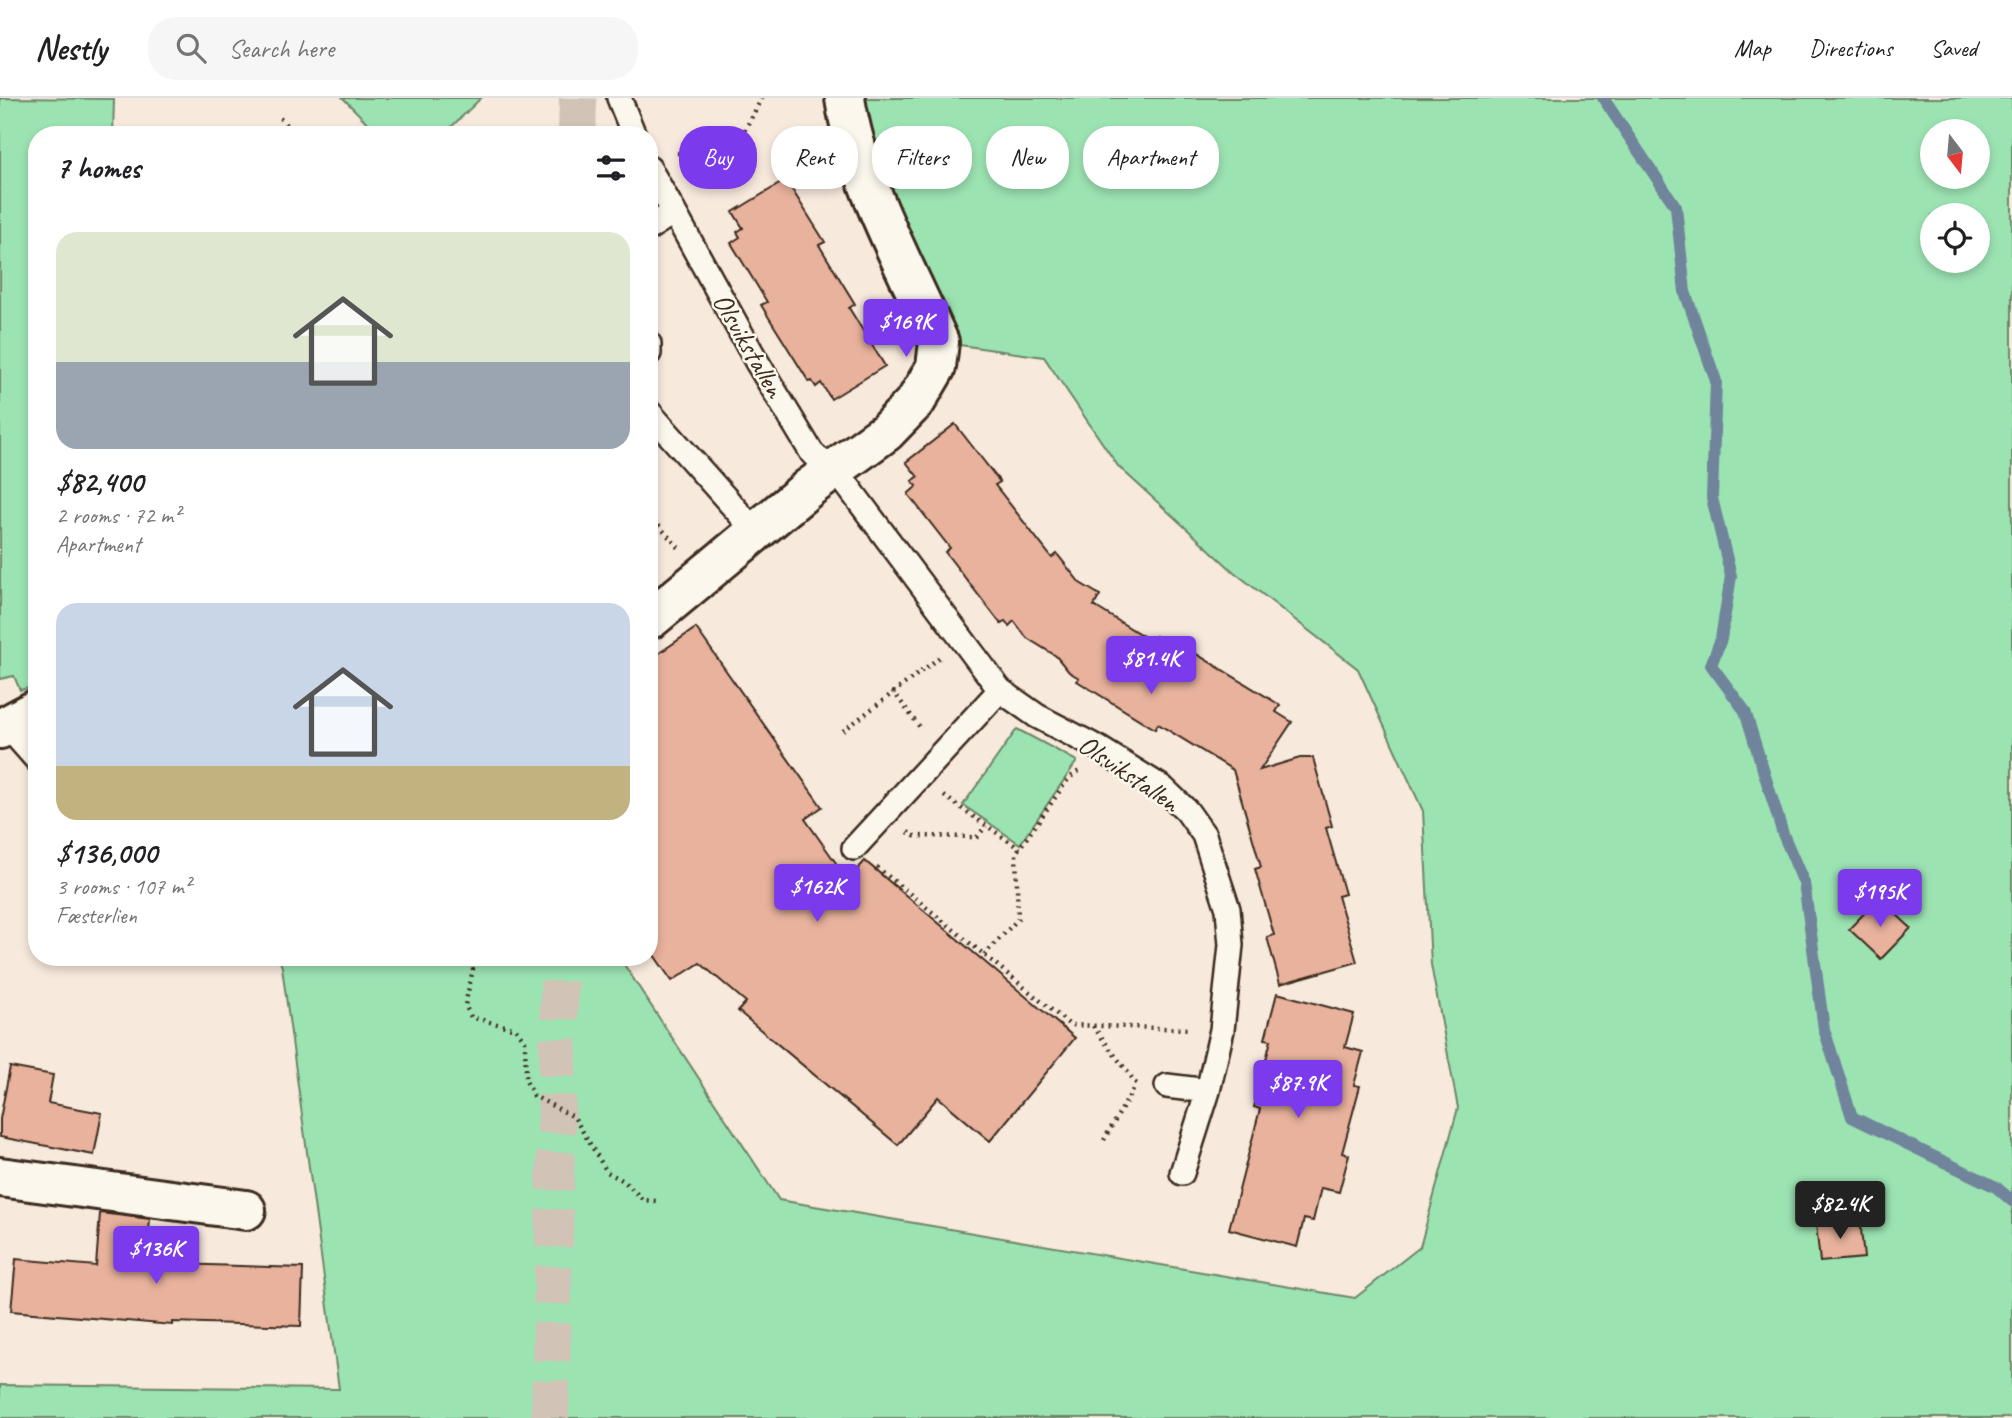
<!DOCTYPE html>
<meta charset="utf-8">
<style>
body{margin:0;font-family:Caveat,sans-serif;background:#f6f6f6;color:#202124;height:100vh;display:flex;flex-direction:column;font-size:26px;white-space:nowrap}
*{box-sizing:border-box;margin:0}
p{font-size:23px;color:#757577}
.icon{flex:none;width:38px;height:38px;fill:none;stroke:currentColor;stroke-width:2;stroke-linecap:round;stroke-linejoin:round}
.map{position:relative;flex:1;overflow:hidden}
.drawer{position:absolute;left:28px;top:28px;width:630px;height:840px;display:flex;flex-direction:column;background:#fff;border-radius:28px;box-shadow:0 4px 10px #0003}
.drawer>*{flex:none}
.hud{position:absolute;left:679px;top:28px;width:665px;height:63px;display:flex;gap:14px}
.needle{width:46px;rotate:164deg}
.controls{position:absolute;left:1920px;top:21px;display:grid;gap:14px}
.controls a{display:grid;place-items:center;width:70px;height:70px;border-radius:50%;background:#fff;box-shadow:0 4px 10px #0003;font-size:35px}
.price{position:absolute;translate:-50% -60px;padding:0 16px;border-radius:7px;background:#7c3aed;color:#fff;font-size:23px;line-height:46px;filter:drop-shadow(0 2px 4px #0008)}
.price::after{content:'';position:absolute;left:50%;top:42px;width:21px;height:16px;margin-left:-10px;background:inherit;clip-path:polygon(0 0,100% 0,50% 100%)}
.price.current{background:#222;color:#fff}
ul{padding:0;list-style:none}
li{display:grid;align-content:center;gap:14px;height:371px;padding:0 28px}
li span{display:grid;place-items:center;height:217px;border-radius:21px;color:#555}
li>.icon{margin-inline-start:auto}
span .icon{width:126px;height:126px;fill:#fffc;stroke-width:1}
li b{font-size:30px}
h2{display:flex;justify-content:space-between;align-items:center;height:84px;padding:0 28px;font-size:30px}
.pill{padding:0 24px;border-radius:28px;background:#fff;box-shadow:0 4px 10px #0003;font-size:24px;line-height:63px}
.pill.current{background:#7c3aed;color:#fff}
header{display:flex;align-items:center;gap:42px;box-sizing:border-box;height:98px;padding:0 35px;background:#fff;border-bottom:2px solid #e0e0e0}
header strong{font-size:33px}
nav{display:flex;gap:38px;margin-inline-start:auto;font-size:24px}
.search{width:490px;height:63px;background:#f6f6f6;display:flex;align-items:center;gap:18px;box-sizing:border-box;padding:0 24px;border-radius:28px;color:#757577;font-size:26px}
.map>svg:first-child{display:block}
.green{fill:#9ce3b2;stroke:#6c8668;stroke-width:2;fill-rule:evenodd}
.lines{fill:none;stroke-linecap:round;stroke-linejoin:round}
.stream{stroke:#70859b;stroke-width:12}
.building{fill:#e8b29d;stroke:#3b2a1e;stroke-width:2}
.primary-tunnel{stroke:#d1c3b6;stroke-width:38;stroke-dasharray:38 19;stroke-linecap:butt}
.lane-casing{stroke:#3b2a1e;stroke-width:28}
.street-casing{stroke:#3b2a1e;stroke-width:44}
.path{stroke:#3b2a1e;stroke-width:4.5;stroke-dasharray:2 5;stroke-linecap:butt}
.lane{stroke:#fbf7ec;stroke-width:23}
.street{stroke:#fbf7ec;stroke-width:38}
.labels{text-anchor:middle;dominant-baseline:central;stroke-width:5;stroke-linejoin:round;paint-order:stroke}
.street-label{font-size:28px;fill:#3b2a1e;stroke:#fbf7ec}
</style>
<header>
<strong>Nestly</strong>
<div class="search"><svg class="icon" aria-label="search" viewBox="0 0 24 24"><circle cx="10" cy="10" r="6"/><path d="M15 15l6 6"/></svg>Search here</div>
<nav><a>Map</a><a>Directions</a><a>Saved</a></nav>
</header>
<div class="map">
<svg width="2012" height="1320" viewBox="0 0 2012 1320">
<rect width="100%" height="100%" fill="#f7e9dc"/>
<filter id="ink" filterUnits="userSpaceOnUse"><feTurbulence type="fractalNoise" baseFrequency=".0143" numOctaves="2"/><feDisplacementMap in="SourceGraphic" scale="14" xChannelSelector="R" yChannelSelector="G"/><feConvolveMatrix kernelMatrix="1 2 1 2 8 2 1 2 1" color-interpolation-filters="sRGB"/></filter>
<g filter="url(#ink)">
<!-- green -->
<path class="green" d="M0 0 114 1 113 37H37V588L20 592 14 578 0 581Z
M343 0H481L443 37H379Z
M845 0H2012V1320H0V1287L339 1291 282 869 278 859H619L779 1102 1355 1200 1420 1149 1458 1010 1431 867 1423 713 1358 571 1234 474 1118 368 1044 259 939 244ZM1932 33H1978V79H1932ZM1932 117H1978V163H1932Z
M1017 631 1077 663 1020 746 963 707Z"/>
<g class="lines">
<!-- stream -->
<path class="stream" d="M1603 0 1676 109 1685 194 1716 283 1712 400 1731 478 1721 541 1711 567 1745 613 1783 736 1804 785 1824 931 1852 1019 1996 1089 2012 1103"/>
</g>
<!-- building -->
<path class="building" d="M786 82 825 144 819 147 855 206 849 210 885 268 831 301 821 285 816 289 812 283 809 284 761 207 767 204 731 145 740 139 737 134 743 130 733 114Z
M955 326 1000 384 995 387 1052 460 1057 456 1080 485 1100 497 1094 508 1153 544 1156 538 1180 553 1183 548 1280 607 1276 614 1292 624 1260 672 1300 660H1313L1332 728 1326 730 1345 796 1338 798 1357 864 1280 886 1267 839 1274 837 1255 771 1261 769 1233 672 1158 626 1155 631 1077 583 1079 580 1069 574 1056 558 1027 540 1014 523 1009 528 1005 523 1001 526 945 454 950 450 908 396 917 388 912 383 918 379 906 364Z
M696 530 822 709 805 721 848 782 865 763 1075 940 990 1043 938 999 898 1047 738 913 746 904 700 865 672 883 649 850V562Z
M1879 800 1911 830 1881 861 1849 831Z
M1277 895 1354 916 1345 949 1363 954 1354 987 1360 988 1342 1055 1349 1057 1339 1094 1321 1090 1313 1123 1304 1121 1297 1149 1229 1131 1260 1011 1254 1009 1271 942 1265 941Z
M10 969 53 977 48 1005 102 1015 94 1057 0 1039V1021Z
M100 1115 150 1121 146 1165 303 1170 301 1228 172 1224V1227L11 1213 16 1161 96 1168Z
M1860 1121 1864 1160 1820 1164 1816 1126Z"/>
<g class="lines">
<!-- primary-tunnel -->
<path class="primary-tunnel" d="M577 37 578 0
M550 1320 560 859"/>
<!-- lane casing -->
<g class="lane-casing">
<path id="lane" d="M619 0 634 37
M649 70 674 114
M649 130 674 114 757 264 812 355 844 383 1000 592 1037 618 1100 651 1163 690 1187 713 1204 737 1228 811 1231 847 1222 932 1208 993 1182 1075
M649 246V255
M649 314 755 433
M7 628 37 662
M854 750 1000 592
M1167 988 1208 993"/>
</g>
<!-- street casing -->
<g class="street-casing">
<path id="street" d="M652 520 810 389 886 334 916 303 936 269 939 244C905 167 857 83 845 0
M0 631 37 611
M0 1079 246 1112"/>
</g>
<!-- path -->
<path class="path" d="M280 20 295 37
M677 55C739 60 734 50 762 0
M649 417 679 450
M893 593 922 632
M843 633 940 559
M944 698 1020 751
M908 734 914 738 977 739 986 728
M877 769 1070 927 1190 931
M984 857 1018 821 1016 755 1069 680 1079 673
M464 859 473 871 465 907 471 919 516 931 525 943 526 983 534 998 574 1019 607 1074 624 1083 643 1102 656 1103
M1093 928 1138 988
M1104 1042 1135 988"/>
<!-- lane -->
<use href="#lane" class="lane"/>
<!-- street -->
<use href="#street" class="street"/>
</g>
</g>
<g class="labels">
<!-- street labels -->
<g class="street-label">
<text transform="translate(749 247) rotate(60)">Olsvikstallen</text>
<text transform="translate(1129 675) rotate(34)">Olsvikstallen</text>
</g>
</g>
</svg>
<div class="controls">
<a><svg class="needle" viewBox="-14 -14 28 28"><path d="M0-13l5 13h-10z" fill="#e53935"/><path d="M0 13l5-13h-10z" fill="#757577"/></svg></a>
<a><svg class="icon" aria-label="locate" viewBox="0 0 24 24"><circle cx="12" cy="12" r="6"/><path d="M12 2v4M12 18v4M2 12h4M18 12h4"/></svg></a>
</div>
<b class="price" style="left:906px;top:261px">$169K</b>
<b class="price" style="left:1151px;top:598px">$81.4K</b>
<b class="price" style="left:817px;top:826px">$162K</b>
<b class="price" style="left:1880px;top:831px">$195K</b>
<b class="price" style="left:1298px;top:1022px">$87.9K</b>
<b class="price current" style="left:1840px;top:1143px">$82.4K</b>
<b class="price" style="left:156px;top:1188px">$136K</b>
<div class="hud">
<a class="pill current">Buy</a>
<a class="pill">Rent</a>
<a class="pill">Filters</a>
<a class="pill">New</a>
<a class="pill">Apartment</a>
</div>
<section class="drawer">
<h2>7 homes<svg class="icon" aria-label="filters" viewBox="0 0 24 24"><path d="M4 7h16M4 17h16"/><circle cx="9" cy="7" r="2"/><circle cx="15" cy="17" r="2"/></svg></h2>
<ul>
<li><span style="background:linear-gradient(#dfe7d0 60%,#9aa5b1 0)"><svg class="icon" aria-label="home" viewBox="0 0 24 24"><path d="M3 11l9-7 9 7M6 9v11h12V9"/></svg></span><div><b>$82,400</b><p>2 rooms · 72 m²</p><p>Apartment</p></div></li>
<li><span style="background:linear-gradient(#c9d6e8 75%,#c2b280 0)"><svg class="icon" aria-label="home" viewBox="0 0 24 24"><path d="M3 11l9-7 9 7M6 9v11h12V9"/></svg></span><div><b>$136,000</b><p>3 rooms · 107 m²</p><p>Fæsterlien</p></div></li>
</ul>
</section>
</div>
